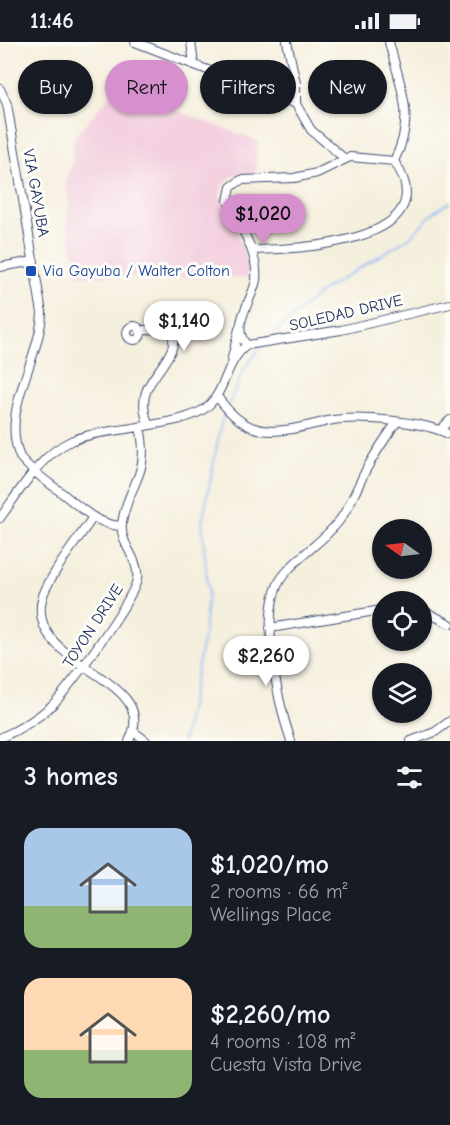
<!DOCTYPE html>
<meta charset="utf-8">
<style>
body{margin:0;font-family:"Comic Neue",sans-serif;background:#20242c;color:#f1f3f6;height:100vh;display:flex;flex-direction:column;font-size:22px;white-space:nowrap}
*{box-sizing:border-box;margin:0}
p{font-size:20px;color:#9ea1a6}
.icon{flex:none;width:33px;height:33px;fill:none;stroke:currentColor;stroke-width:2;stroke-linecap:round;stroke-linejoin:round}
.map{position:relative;height:699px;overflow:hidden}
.sheet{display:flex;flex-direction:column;background:#171b24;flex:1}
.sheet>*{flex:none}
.guide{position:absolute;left:18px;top:18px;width:414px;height:54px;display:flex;gap:12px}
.needle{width:39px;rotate:284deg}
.tools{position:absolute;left:372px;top:477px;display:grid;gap:12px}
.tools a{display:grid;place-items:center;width:60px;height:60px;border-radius:50%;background:#171b24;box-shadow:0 2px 4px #0004;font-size:30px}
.price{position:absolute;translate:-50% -51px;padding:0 14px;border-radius:21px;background:#fff;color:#222;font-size:20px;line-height:39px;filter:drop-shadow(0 2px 3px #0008)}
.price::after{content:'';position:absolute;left:50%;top:36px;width:18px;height:14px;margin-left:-9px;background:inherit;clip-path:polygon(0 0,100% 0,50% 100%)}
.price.selected{background:#d690ce;color:#111}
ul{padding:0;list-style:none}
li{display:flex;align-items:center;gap:18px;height:150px;padding:0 24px}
li span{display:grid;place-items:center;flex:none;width:168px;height:120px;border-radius:18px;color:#555}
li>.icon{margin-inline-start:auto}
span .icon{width:72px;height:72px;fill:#fffc;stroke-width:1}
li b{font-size:26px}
h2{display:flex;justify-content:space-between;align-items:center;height:72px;padding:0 24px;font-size:26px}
.tag{padding:0 21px;border-radius:27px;background:#171b24;box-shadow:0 2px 4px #0004;font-size:21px;line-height:54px}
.tag.selected{background:#d690ce;color:#111}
.status{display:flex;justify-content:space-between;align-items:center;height:42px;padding:0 30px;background:#171b24;direction:ltr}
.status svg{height:16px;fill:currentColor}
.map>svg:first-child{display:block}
.built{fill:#f3cfdf}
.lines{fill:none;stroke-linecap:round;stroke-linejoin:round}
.stream{stroke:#89b9f5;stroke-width:1.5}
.minor-casing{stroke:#3c4c71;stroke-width:10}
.minor{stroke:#fff;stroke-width:8}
.transit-dot{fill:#1a4fb4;stroke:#fdfcf7;stroke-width:2}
.labels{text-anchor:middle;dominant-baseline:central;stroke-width:6;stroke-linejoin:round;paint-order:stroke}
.street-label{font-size:16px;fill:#1b2f5e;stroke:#fdfcf7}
.transit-label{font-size:16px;fill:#164399;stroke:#fdfcf7;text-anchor:start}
</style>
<div class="status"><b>11:46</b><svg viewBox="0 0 49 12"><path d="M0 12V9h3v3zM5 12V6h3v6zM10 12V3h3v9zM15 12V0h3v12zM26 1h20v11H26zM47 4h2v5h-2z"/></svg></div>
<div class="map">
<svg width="450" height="699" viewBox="0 0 450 699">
<rect width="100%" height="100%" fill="#fdfcf7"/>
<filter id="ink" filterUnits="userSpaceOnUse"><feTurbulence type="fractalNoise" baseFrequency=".0167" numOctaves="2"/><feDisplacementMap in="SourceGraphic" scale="12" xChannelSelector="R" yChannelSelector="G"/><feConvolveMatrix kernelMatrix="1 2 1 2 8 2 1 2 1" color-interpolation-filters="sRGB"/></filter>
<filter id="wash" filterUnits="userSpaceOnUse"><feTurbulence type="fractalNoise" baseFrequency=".008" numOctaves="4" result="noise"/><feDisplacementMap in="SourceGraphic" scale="24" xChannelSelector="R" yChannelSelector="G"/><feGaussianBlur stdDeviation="1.35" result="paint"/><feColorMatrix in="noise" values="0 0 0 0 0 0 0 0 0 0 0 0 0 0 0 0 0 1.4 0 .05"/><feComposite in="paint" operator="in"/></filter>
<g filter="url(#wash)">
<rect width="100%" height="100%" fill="#f5efdd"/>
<!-- built -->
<path class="built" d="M115 46 258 99 256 131 234 133 223 142 220 153 249 221 250 236 78 234 67 182 69 164 66 142 73 115V98Z"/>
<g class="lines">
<!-- stream -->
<path class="stream" d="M269 296 322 249 409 196 434 170 450 160
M229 362 243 329 261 304
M183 699 204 593 208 550 202 481 221 382 226 369"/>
</g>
</g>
<g filter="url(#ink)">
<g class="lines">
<!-- minor casing -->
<g class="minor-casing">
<path id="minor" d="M135 0 296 62 311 88 345 117
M191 0 194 22
M287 0 296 41V62
M389 0C400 45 417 74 394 119
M0 47 7 62 42 271C40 318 0 368 20 415 30 428 45 438 58 448 78 463 96 483 121 484
M252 208C299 208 449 199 394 119
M0 225 34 219
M127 291a7 7 0 1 1 14 0a7 7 0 1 1-14 0Z
M140 289 164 285C191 301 151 331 146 350 142 361 145 372 148 383
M247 303 341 288 450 262
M232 316 239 287
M217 354C250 402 279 390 328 379 356 373 425 379 450 393
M440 388 450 378
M93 475C80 495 47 536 42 557 26 626 163 634 129 699
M0 476C20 449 40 413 71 399 92 390 117 389 139 385 159 381 183 379 201 369 227 354 223 321 247 303 229 285 253 258 256 238 259 211 239 183 228 159L231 145 241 138 294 136 317 131 350 115 394 119
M422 568 450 582
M270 586 382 568
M133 689 146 699
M0 696C18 688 36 678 50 665 66 651 135 555 137 537 140 517 119 502 122 481 128 440 151 436 140 385
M291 699C278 661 257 567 283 534 299 513 323 500 339 479 351 463 358 443 367 426 376 410 386 395 397 380
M411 699 435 690 450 679"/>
</g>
<!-- minor -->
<use href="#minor" class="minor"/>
</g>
</g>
<!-- markers -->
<rect class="transit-dot" x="25" y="223" width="12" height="12" rx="3"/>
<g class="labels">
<!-- street labels -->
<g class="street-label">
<text transform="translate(36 151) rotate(80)">VIA GAYUBA</text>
<text transform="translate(346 271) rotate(-13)">SOLEDAD DRIVE</text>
<text transform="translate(93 584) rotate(-57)">TOYON DRIVE</text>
</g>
<!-- transit labels -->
<g class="transit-label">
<text x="43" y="229">Via Gayuba / Walter Colton</text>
</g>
</g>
</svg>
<div class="tools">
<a><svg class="needle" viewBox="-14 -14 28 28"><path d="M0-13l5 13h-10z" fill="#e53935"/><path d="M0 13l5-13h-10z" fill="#9ea1a6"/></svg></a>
<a><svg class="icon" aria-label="locate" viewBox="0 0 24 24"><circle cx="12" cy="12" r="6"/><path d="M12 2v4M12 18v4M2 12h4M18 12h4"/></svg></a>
<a><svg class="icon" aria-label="layers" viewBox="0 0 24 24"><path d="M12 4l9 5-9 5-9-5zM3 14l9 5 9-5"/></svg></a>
</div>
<b class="price selected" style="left:263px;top:203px">$1,020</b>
<b class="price" style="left:184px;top:310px">$1,140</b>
<b class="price" style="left:266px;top:645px">$2,260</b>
<div class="guide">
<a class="tag">Buy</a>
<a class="tag selected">Rent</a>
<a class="tag">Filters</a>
<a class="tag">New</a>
</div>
</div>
<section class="sheet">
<h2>3 homes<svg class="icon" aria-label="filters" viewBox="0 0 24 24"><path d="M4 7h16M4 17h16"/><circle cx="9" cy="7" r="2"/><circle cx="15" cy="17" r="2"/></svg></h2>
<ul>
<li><span style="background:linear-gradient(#a9c7e8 65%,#8fb573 0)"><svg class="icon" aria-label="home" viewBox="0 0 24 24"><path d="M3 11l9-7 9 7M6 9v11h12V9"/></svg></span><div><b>$1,020/mo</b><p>2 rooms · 66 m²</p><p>Wellings Place</p></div></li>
<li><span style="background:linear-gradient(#ffd9b3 60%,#8fb573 0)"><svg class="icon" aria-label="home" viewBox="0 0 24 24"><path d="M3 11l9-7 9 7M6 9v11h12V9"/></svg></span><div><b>$2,260/mo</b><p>4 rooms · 108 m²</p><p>Cuesta Vista Drive</p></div></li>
</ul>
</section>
